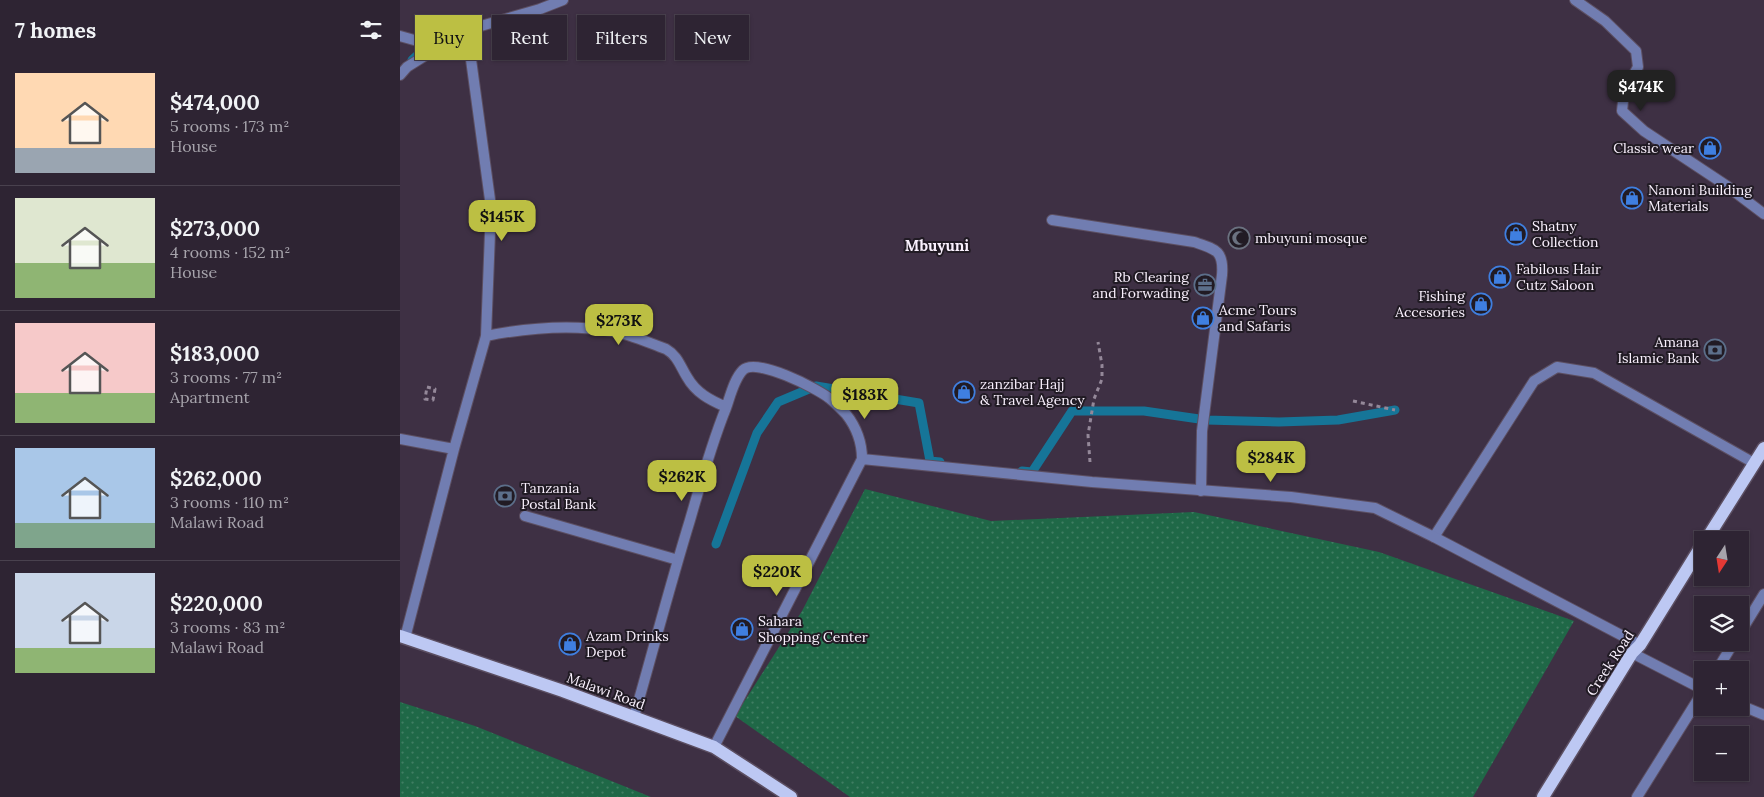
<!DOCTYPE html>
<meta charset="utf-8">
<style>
body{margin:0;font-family:Lora,serif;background:#3a303f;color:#f1f3f6;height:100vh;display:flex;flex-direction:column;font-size:19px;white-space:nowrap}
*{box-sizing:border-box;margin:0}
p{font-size:16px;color:#a7a4ac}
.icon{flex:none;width:28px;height:28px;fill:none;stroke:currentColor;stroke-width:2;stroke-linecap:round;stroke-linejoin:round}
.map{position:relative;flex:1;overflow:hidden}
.details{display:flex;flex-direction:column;background:#2e2433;width:400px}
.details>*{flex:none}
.top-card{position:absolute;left:15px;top:15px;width:475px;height:45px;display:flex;gap:10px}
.needle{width:32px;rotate:192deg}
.fabs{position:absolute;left:1294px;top:531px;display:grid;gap:10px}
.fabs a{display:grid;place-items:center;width:55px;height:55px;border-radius:0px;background:#2e2433;box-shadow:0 1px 4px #0004,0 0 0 1px #49414e;font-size:25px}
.price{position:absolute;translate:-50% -42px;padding:0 11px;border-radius:10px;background:#bcbf43;color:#111;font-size:16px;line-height:32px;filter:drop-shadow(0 1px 2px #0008)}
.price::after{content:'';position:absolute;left:50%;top:30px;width:15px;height:11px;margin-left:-8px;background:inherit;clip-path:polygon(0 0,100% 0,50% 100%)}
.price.on{background:#222;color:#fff}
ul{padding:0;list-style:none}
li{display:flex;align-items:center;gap:15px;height:125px;padding:0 15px}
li+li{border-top:1px solid #49414e}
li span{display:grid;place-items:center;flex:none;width:140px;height:100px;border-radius:0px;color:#555}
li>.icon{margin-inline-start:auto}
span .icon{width:60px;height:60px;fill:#fffc;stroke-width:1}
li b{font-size:21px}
h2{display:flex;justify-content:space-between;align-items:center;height:60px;padding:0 15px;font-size:21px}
.tag{padding:0 18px;border-radius:0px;background:#2e2433;box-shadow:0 1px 4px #0004,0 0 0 1px #49414e;font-size:18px;line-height:45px}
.tag.on{background:#bcbf43;color:#111}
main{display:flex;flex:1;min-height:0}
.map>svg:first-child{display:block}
.grass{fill:url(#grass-dots)}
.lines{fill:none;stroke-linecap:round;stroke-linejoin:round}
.stream{stroke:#167598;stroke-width:9}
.lane-casing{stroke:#5c4f62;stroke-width:12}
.street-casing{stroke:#5c4f62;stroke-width:12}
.primary-casing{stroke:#5c4f62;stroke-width:15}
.path{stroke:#948899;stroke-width:3;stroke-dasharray:4 4;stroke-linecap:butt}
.lane{stroke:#717db1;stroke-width:10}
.street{stroke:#717db1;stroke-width:10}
.primary{stroke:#bdc8f3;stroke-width:12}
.labels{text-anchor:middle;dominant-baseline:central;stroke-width:4;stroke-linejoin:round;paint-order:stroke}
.poi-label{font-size:14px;fill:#faf1fe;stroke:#211b24;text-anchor:start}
.street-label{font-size:14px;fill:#faf1fe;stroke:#211b24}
.neighbourhood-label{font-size:15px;font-weight:bold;fill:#faf1fe;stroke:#211b24}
</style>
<main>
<section class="details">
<h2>7 homes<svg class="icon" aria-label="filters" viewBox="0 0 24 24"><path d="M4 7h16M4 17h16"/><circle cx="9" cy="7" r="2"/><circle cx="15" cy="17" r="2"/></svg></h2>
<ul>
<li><span style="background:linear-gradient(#ffd9b3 75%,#9aa5b1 0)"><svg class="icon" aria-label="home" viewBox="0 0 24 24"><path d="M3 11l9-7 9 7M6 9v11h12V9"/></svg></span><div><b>$474,000</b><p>5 rooms · 173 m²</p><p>House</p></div></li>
<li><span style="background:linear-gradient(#dfe7d0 65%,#8fb573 0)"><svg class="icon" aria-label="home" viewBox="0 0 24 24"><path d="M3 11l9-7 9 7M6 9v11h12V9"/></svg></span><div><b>$273,000</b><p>4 rooms · 152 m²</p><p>House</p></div></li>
<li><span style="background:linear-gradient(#f6c9c9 70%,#8fb573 0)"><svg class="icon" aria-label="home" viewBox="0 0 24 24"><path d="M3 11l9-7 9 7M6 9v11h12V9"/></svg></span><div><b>$183,000</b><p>3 rooms · 77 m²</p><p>Apartment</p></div></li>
<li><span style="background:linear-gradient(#a9c7e8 75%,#7fa58c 0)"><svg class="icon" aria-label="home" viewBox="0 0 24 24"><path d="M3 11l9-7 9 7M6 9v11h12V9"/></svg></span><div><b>$262,000</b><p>3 rooms · 110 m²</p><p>Malawi Road</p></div></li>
<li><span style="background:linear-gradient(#c9d6e8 75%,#8fb573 0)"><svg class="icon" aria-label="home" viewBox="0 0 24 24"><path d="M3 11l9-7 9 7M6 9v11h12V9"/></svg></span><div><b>$220,000</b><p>3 rooms · 83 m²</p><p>Malawi Road</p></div></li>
</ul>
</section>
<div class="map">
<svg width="1364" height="797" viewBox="0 0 1364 797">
<defs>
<pattern id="grass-dots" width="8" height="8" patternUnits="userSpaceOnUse" patternTransform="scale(1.25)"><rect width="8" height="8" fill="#1f6847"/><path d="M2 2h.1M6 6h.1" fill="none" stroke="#407e63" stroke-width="1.8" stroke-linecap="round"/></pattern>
</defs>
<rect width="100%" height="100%" fill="#3e3044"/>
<!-- grass -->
<path class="grass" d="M465 489 591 521 794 512 979 552 1174 621 1073 797H450L335 716 402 611Z
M0 702 75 726 251 797H0Z"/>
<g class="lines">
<!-- stream -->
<path class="stream" d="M12 60 39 35
M622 471 632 472 672 411H744L806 420 879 422 938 420 995 410
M316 544 357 433 378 402 416 386 519 403 530 461 540 462"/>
<!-- lane casing -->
<g class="lane-casing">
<path id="lane" d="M652 220 794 242C815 249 824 250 822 275L802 431 801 491
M1034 537 1134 381 1157 367 1194 373 1354 463"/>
</g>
<!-- street casing -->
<g class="street-casing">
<path id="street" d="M1175 0 1205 21 1236 51 1238 67 1224 92 1222 111 1244 131 1327 186 1364 214
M0 36 39 47 54 40 67 30 140 9 163 0
M0 75 7 67 39 47
M86 336C126 328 170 324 212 331 230 334 249 343 266 349 278 356 280 366 287 377 296 393 310 400 326 407
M0 439 54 449 5 638
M54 449 86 336 91 207 67 30
M462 459 692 482 891 497 975 508 1034 537 1240 645
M125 516 278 560
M1340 633 1364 594
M1232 653 1302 689
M1317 670 1334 642
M1340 705 1364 715
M234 717C253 651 270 585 290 520 301 482 311 445 326 408 330 397 334 379 343 370 356 357 416 388 429 398 435 403 441 409 446 414 457 428 462 442 462 459L314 747
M1237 797 1302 693"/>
</g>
<!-- primary casing -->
<g class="primary-casing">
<path id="primary" d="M1306 540 1364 448
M0 636 163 691 314 747 391 797
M1143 797 1232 653 1240 645 1302 545"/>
</g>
<!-- path -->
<path class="path" d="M27 387 35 389 33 400 25 399Z
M953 401 995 410
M690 462 688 435 694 399 702 379V365L698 342"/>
<!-- lane -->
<use href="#lane" class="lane"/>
<!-- street -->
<use href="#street" class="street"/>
<!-- primary -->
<use href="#primary" class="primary"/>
</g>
<!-- icons -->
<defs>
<g id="shop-ring" transform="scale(1.125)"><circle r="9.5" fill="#211b24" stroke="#3f7fe0" stroke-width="1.5"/><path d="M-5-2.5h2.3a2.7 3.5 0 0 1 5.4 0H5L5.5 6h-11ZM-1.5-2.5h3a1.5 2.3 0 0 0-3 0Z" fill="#3f7fe0"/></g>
<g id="mosque-ring" transform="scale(1.125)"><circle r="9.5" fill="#211b24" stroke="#6b7280" stroke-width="1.5"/><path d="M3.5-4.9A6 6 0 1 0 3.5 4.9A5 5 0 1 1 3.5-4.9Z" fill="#6b7280"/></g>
<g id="office-ring" transform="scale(1.125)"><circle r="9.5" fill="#211b24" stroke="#5c6f8a" stroke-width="1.5"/><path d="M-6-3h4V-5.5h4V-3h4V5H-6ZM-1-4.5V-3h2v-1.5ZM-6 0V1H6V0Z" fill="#5c6f8a"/></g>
<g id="bank-ring" transform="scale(1.125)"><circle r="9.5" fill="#211b24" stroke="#5c6f8a" stroke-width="1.5"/><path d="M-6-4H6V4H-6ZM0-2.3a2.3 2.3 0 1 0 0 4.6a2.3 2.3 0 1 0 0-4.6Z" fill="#5c6f8a"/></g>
</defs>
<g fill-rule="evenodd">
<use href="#shop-ring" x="1310" y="148"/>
<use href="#shop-ring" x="1232" y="198"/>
<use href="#shop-ring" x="1116" y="234"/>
<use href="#mosque-ring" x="839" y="238"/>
<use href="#shop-ring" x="1100" y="277"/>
<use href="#office-ring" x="805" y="285"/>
<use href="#shop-ring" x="1081" y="304"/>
<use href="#shop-ring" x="803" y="318"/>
<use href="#bank-ring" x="1315" y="350"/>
<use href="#shop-ring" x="564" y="392"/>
<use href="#bank-ring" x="105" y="496"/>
<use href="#shop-ring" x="342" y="629"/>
<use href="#shop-ring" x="170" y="644"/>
</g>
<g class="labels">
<!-- poi labels -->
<g class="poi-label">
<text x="1294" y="148" text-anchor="end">Classic wear</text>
<text x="1248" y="190">Nanoni Building<tspan x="1248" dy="16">Materials</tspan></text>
<text x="1132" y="226">Shatny<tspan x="1132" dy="16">Collection</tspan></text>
<text x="855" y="238">mbuyuni mosque</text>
<text x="1116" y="269">Fabilous Hair<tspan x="1116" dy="16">Cutz Saloon</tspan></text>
<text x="789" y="277" text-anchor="end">Rb Clearing<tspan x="789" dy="16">and Forwading</tspan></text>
<text x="1065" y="296" text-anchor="end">Fishing<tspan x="1065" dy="16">Accesories</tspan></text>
<text x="819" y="310">Acme Tours<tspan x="819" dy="16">and Safaris</tspan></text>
<text x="1299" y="342" text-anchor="end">Amana<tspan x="1299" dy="16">Islamic Bank</tspan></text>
<text x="580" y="384">zanzibar Hajj<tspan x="580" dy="16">&amp; Travel Agency</tspan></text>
<text x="121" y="488">Tanzania<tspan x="121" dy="16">Postal Bank</tspan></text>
<text x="358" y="621">Sahara<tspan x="358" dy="16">Shopping Center</tspan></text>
<text x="186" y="636">Azam Drinks<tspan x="186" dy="16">Depot</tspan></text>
</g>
<!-- street labels -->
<g class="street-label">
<text transform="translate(1210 663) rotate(-57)">Creek Road</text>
<text transform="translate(206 691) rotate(20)">Malawi Road</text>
</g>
<!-- neighbourhood labels -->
<g class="neighbourhood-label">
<text x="537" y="245">Mbuyuni</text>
</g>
</g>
</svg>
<div class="fabs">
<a><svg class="needle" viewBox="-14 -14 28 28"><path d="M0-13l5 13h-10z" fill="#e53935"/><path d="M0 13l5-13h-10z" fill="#a7a4ac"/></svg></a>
<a><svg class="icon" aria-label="layers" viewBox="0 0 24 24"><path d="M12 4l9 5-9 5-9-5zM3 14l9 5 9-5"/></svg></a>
<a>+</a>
<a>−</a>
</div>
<b class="price on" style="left:1241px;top:112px">$474K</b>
<b class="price" style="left:102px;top:242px">$145K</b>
<b class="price" style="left:219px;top:346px">$273K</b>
<b class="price" style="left:465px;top:420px">$183K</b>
<b class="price" style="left:871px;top:483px">$284K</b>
<b class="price" style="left:282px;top:502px">$262K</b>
<b class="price" style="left:377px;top:597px">$220K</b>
<div class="top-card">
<a class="tag on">Buy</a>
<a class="tag">Rent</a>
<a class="tag">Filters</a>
<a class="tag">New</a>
</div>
</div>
</main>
